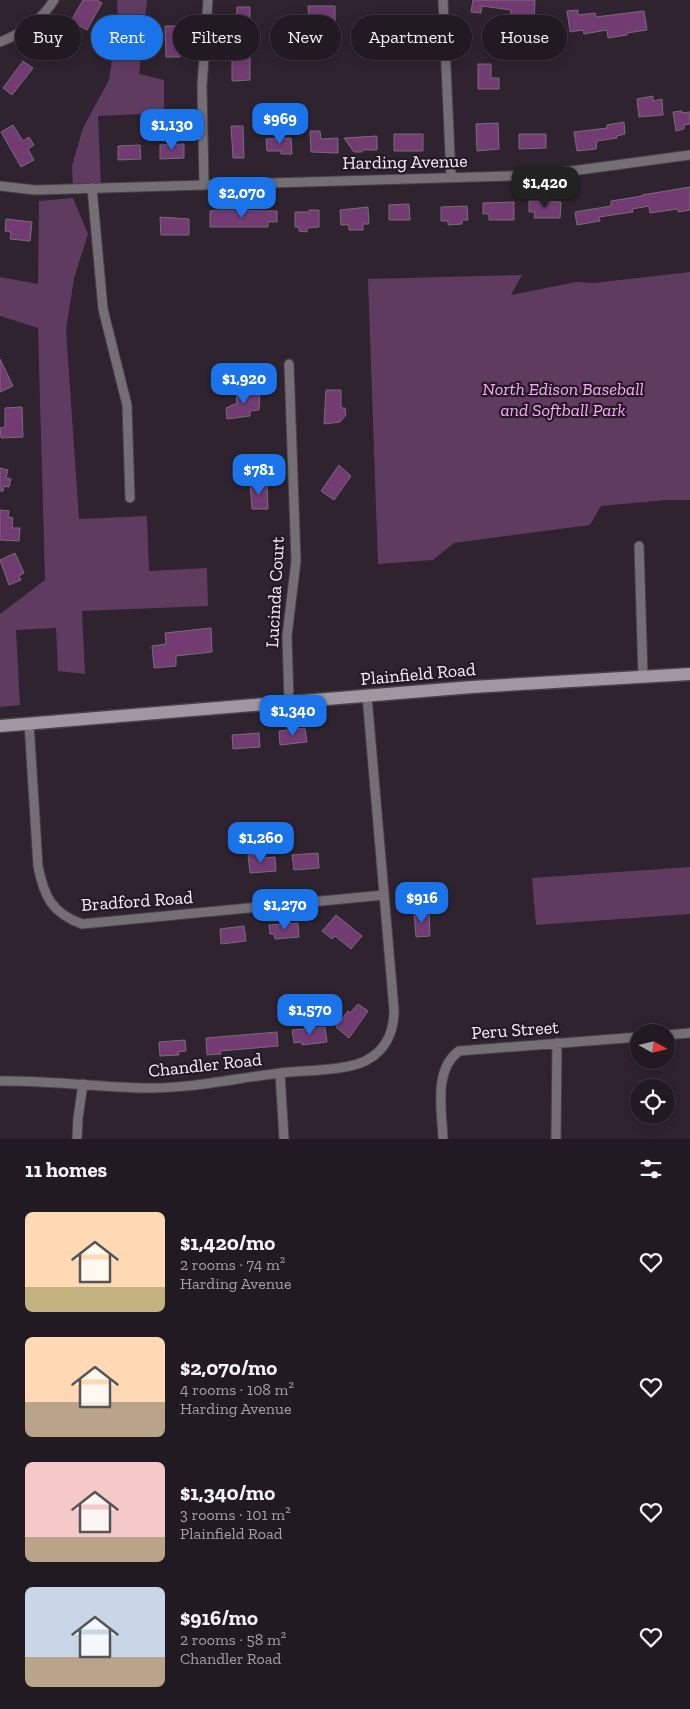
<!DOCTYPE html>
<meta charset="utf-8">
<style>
body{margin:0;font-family:"Zilla Slab",serif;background:#2e272f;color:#f1f3f6;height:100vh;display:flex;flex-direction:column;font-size:19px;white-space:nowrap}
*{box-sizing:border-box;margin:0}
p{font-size:16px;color:#a2a1a5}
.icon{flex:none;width:28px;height:28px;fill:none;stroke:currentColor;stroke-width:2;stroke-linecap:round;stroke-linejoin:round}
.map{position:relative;height:1139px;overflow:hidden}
.panel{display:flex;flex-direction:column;background:#221a22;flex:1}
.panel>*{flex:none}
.guide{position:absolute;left:15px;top:15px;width:660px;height:45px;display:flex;gap:10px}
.needle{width:32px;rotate:98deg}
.fabs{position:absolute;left:630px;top:1024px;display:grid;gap:10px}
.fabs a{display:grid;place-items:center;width:45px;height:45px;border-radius:50%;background:#221a22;box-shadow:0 2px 12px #0003,0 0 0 1px #3f3840;font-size:25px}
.price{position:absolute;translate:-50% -42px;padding:0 11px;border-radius:10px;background:#1a73e8;color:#fff;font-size:16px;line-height:32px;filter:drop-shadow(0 1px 2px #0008)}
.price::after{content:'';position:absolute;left:50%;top:30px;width:15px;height:11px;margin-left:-8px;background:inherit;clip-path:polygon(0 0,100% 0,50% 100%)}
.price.current{background:#222;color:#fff}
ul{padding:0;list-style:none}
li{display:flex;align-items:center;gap:15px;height:125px;padding:0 25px}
li span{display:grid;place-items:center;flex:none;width:140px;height:100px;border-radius:8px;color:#555}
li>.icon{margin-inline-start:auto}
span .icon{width:60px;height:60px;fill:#fffc;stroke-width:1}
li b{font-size:21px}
h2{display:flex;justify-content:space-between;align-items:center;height:60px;padding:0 25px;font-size:21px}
.chip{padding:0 18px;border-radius:22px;background:#221a22;box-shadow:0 2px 12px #0003,0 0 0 1px #3f3840;font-size:18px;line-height:45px}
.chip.current{background:#1a73e8;color:#fff}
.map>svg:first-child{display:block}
.green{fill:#603b60}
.building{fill:#723c73;stroke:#796b79}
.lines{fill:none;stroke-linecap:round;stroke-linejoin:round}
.street-casing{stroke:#4a404a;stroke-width:11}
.secondary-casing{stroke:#4a404a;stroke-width:15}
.street{stroke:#756f75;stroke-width:9}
.secondary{stroke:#a197a1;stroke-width:12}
.labels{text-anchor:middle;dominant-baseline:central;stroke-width:4.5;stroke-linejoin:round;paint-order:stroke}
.street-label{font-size:18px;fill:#f9f1f9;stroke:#241924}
.park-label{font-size:18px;font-style:italic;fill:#fbabfb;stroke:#241924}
</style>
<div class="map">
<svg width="690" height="1139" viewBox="0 0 690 1139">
<rect width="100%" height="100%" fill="#2e232e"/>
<!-- green -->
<path class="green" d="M117 0H147L139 74 164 80V113L98 116 101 187 73 188 72 166 83 128 109 80 118 19Z
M73 198 88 234 74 278 66 330 79 519 147 516 149 571 207 568 208 606 82 611 85 674 58 671 56 628 16 630 20 705 0 707V614L45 580 38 328 0 316V277L38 284 39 201Z
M690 272V500H666L601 506 590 525 454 543 433 560 378 564 368 279 522 275 511 295 576 282 594 283Z
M690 867V914L536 925 532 878Z"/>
<!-- building -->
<path class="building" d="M83 0H97L102 3 87 30 71 21Z
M473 0H535L534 22 510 21 511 10 482 6 481 13 471 12Z
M308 6H335V27H325V21H309Z
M237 7H250V80L232 81V51H235Z
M578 10V15L595 13 596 17 644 11 647 30 627 33V35L608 38 607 30 584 34 583 30 570 32 567 11Z
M165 26H180V57H166Z
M61 34 73 48 67 53 64 49 51 61 42 51Z
M23 61 33 68 12 95 3 88Z
M478 64H491V78H499V89H478Z
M653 96V101L662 99 663 115 639 117 637 99Z
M682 111V113L690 112V124L684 125V129L676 131 673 112Z
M624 122 625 134 617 136V138L597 141 596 149 577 151 574 132 607 128V125Z
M498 123 499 149 477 151 476 124Z
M13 125 23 141 29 137 34 145 28 149 34 160 21 167 1 132Z
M231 126H243L244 158H233Z
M310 131H320L321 139 338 138V153L311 152Z
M394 134H423V151H394Z
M519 134H546V148L519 149Z
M377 136V150H362V152H354L344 138Z
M291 138 292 154H281V151H267L266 139Z
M184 144V158L160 159V145Z
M140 145 141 159 118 160V146Z
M690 187V210L678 212V209L650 213 649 206 632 209 633 212 599 217 600 221 577 225 575 212 611 206V201L642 196V195Z
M529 201 561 202 560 218H534L535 212H529Z
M514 202V220H489V214H483V203Z
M409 204 410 220H389V205Z
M467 206 468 220H462V224L448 225V221H441V207Z
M368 207 369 224H363V230H349V225H341L340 210Z
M219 210 277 211V222H268V227H210V211Z
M309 210H319V227L307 228V232L299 231V227H295V212H309Z
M160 217 189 219V235H161Z
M6 219 32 222 30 241 10 239 11 232 5 231Z
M0 359 13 386 0 392Z
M326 390H341V408H345L346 415 340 422 324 424Z
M236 391H260L259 410 250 411V416L227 419 226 408 237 403Z
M22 407 23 437 1 438 0 428 5 427V408Z
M339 465 351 476 334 500 321 491Z
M0 468 8 470 6 478 11 479 9 487 4 486 3 491H0Z
M267 483 268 509H252L250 484Z
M0 510 9 511 8 517 13 518 12 528H20L19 541 0 540Z
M15 553 24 573 19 576 21 580 9 585 0 560Z
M211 628 212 652 176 656V666L154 668 152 646 166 644 165 633Z
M305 728 307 742 280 745 279 731Z
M259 733 260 747 233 749 232 735Z
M318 853 319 868 294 870 292 855Z
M262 854V858L275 857 276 871 250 873 248 855Z
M429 911 430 936 416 937 414 912Z
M336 915 362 936 351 949 335 936 332 939 322 931Z
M298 923 299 937 275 939 274 934H270L269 925Z
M244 926 246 941 221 944 220 929Z
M358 1004 368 1011 349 1038 336 1027 348 1011 350 1013Z
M325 1027 327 1042 302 1045V1042L294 1043 292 1030Z
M277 1032 278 1046 220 1051 221 1054 207 1055 206 1038Z
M185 1040 186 1051 178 1052 179 1055 160 1056 159 1042Z"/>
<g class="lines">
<!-- street casing -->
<g class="street-casing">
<path id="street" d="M443 0 451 177
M0 42C23 33 41 21 54 0
M204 184 202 86 208 0
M0 186 35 190 542 175 690 155
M92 188 103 309 127 405 130 498
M639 546 643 675
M289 701 287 636 296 561 289 364
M29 723 38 866C44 897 52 913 82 924L384 895
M666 1035 690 1033
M280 1073 284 1139
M0 1081C48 1080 96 1087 145 1088 190 1089 236 1078 281 1073 304 1070 348 1071 367 1060 386 1050 394 1031 394 1010L367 696
M77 1139 78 1118 83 1084
M443 1139C442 1111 433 1070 459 1051L639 1037
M556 1139 557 1043"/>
</g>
<!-- secondary casing -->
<g class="secondary-casing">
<path id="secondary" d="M0 726 472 687 690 674"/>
</g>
<!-- street -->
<use href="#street" class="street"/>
<!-- secondary -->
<use href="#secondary" class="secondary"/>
</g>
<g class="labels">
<!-- street labels -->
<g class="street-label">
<text transform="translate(405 162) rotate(-1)">Harding Avenue</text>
<text transform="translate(275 592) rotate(-87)">Lucinda Court</text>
<text transform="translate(418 674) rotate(-5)">Plainfield Road</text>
<text transform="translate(137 901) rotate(-4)">Bradford Road</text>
<text transform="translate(515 1030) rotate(-4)">Peru Street</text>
<text transform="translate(205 1065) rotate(-6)">Chandler Road</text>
</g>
<!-- park labels -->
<g class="park-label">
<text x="563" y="389">North Edison Baseball<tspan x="563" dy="21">and Softball Park</tspan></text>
</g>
</g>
</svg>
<div class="fabs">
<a><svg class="needle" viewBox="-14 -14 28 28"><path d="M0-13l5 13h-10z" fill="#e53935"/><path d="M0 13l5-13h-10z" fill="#a2a1a5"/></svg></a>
<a><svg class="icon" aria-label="locate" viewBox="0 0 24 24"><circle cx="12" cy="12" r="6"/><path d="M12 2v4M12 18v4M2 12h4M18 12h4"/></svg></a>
</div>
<b class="price" style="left:280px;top:145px">$969</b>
<b class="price" style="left:172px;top:151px">$1,130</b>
<b class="price current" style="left:545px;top:209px">$1,420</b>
<b class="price" style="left:242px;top:219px">$2,070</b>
<b class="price" style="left:244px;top:405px">$1,920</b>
<b class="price" style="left:259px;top:496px">$781</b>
<b class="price" style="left:293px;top:737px">$1,340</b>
<b class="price" style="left:261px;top:864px">$1,260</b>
<b class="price" style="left:422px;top:924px">$916</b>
<b class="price" style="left:285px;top:931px">$1,270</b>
<b class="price" style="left:310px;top:1036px">$1,570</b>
<div class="guide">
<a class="chip">Buy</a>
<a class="chip current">Rent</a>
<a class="chip">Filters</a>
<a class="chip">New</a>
<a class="chip">Apartment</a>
<a class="chip">House</a>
</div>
</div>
<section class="panel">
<h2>11 homes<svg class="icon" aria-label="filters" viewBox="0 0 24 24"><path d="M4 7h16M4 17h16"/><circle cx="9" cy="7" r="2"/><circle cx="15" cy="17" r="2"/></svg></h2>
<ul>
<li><span style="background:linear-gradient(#ffd9b3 75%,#c2b280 0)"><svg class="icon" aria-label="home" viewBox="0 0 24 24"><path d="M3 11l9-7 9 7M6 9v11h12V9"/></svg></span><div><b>$1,420/mo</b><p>2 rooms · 74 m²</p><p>Harding Avenue</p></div><svg class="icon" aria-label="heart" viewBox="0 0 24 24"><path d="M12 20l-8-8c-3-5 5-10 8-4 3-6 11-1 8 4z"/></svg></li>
<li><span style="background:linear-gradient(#ffd9b3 65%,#b9a48a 0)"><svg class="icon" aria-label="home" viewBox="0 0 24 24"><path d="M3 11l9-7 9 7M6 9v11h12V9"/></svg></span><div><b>$2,070/mo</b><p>4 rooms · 108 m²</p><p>Harding Avenue</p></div><svg class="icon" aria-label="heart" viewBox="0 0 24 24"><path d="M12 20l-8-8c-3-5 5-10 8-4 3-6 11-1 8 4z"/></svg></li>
<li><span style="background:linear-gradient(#f6c9c9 75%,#b9a48a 0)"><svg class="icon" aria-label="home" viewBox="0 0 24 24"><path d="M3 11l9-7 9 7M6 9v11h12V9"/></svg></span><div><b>$1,340/mo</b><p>3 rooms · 101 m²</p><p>Plainfield Road</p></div><svg class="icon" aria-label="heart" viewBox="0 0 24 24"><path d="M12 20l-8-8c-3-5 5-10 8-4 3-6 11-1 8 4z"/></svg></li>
<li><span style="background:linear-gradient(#c9d6e8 70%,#b9a48a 0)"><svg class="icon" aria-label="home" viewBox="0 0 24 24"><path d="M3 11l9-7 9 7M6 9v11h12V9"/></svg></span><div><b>$916/mo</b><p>2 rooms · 58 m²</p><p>Chandler Road</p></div><svg class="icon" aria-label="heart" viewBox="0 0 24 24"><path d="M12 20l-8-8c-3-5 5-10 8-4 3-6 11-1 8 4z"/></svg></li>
</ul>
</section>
